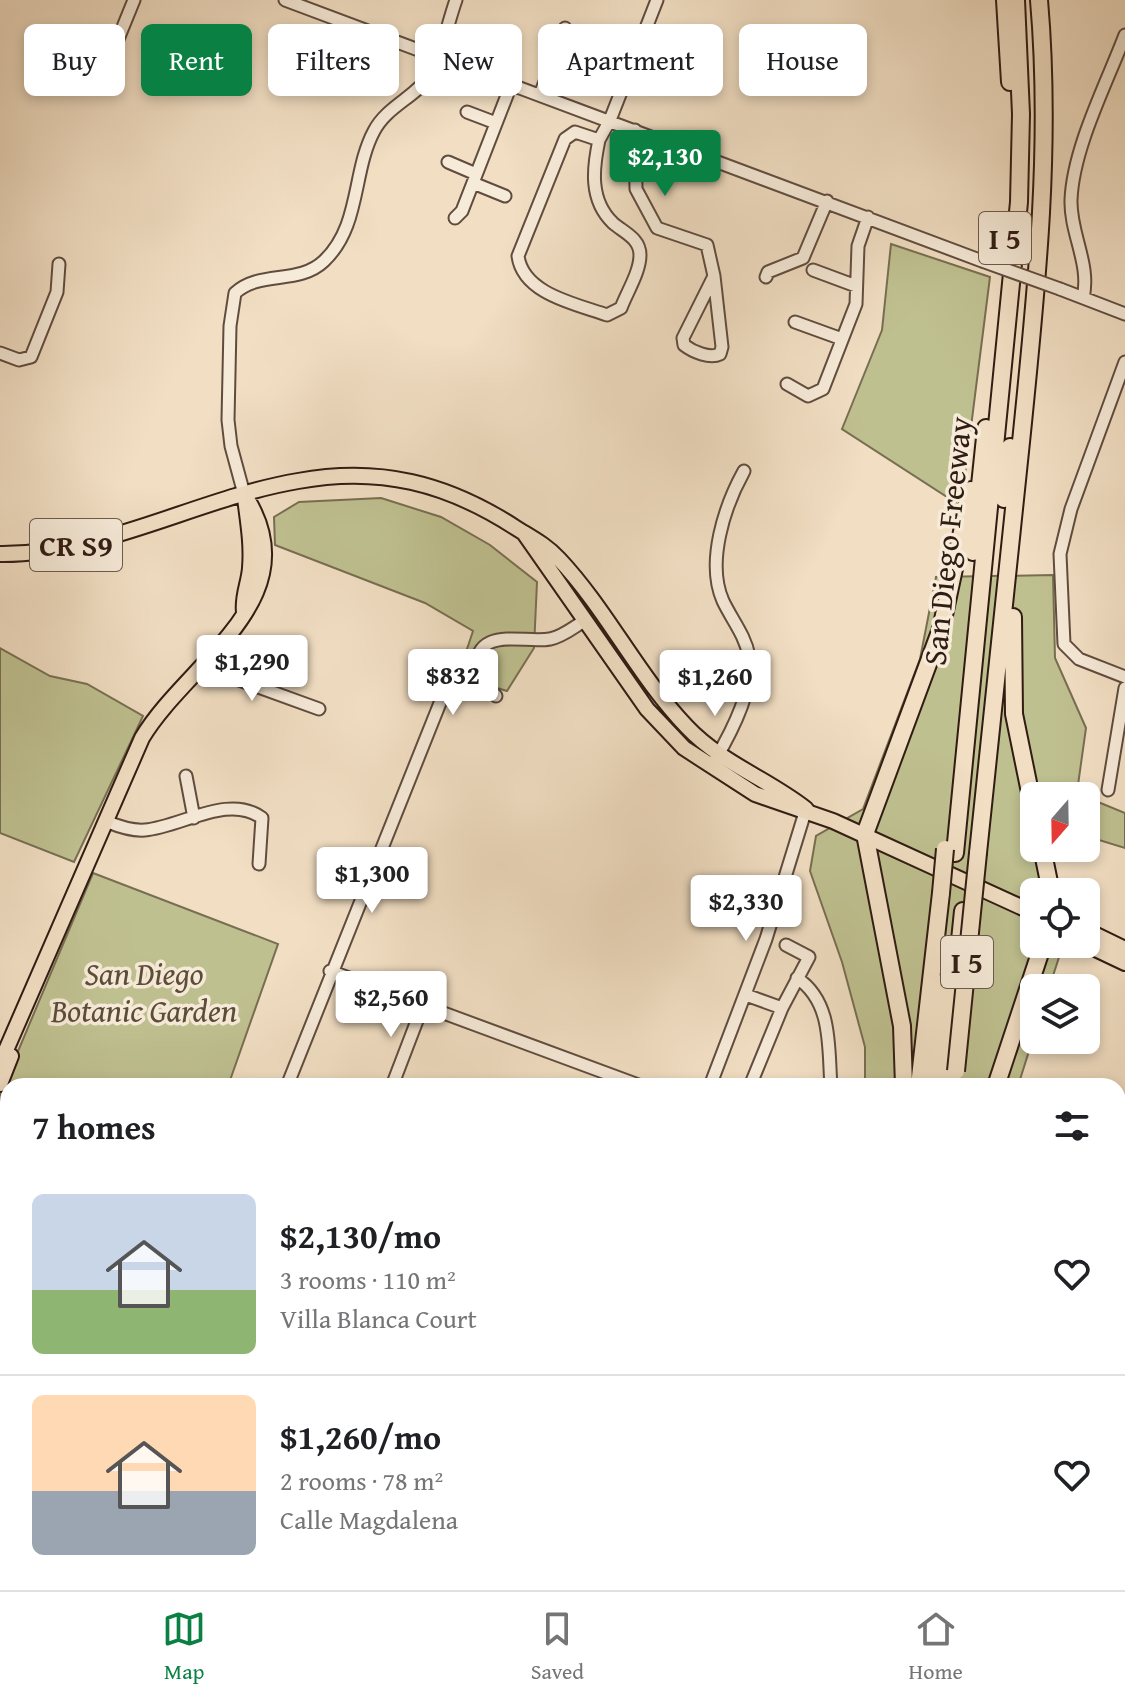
<!DOCTYPE html>
<meta charset="utf-8">
<style>
body{margin:0;font-family:"Gentium Book Plus",serif;background:#f2f2f2;color:#202124;height:100vh;display:flex;flex-direction:column;font-size:30px;white-space:nowrap}
*{box-sizing:border-box;margin:0}
p{font-size:26px;color:#757577}
.icon{flex:none;width:44px;height:44px;fill:none;stroke:currentColor;stroke-width:2;stroke-linecap:round;stroke-linejoin:round}
.map{position:relative;flex:1;overflow:hidden}
.drawer{position:absolute;left:0px;top:1078px;width:1126px;height:512px;display:flex;flex-direction:column;background:#fff;border-radius:24px 24px 0 0;box-shadow:0 4px 12px #0003}
.drawer>*{flex:none}
.guide{position:absolute;left:24px;top:24px;width:1078px;height:72px;display:flex;gap:16px}
.needle{width:52px;rotate:200deg}
.fabs{position:absolute;left:1020px;top:782px;display:grid;gap:16px}
.fabs a{display:grid;place-items:center;width:80px;height:80px;border-radius:12px;background:#fff;box-shadow:0 4px 12px #0003;font-size:40px}
.price{position:absolute;translate:-50% -68px;padding:0 18px;border-radius:8px;background:#fff;color:#222;font-size:26px;line-height:52px;filter:drop-shadow(0 2px 4px #0008)}
.price::after{content:'';position:absolute;left:50%;top:48px;width:24px;height:18px;margin-left:-12px;background:inherit;clip-path:polygon(0 0,100% 0,50% 100%)}
.price.selected{background:#0b8043;color:#fff}
ul{padding:0;list-style:none}
li{display:flex;align-items:center;gap:24px;height:200px;padding:0 32px}
li+li{border-top:2px solid #e0e0e0}
li span{display:grid;place-items:center;flex:none;width:224px;height:160px;border-radius:12px;color:#555}
li>.icon{margin-inline-start:auto}
span .icon{width:96px;height:96px;fill:#fffc;stroke-width:1}
li b{font-size:34px}
h2{display:flex;justify-content:space-between;align-items:center;height:96px;padding:0 32px;font-size:34px}
.chip{padding:0 28px;border-radius:12px;background:#fff;box-shadow:0 4px 12px #0003;font-size:28px;line-height:72px}
.chip.selected{background:#0b8043;color:#fff}
.tabs{display:flex;justify-content:space-around;align-items:center;height:112px;border-top:2px solid #e0e0e0;background:#fff;font-size:22px;color:#757577}
.tabs a{display:grid;justify-items:center;gap:4px}
.tabs .selected{color:#0b8043}
.map>svg:first-child{display:block}
.green{fill:#bfc090;stroke:#786e52;stroke-width:2}
.lines{fill:none;stroke-linecap:round;stroke-linejoin:round}
.minor-casing{stroke:#604c3f;stroke-width:15}
.major-casing{stroke:#301c13;stroke-width:18}
.highway-casing{stroke:#301c13;stroke-width:20}
.minor{stroke:#f6ead8;stroke-width:11}
.major{stroke:#f1dec3;stroke-width:14}
.highway{stroke:#f1dec3;stroke-width:16}
.minor-bridge-casing{stroke:#604c3f;stroke-width:15;stroke-linecap:butt}
.highway-bridge-casing{stroke:#301c13;stroke-width:20;stroke-linecap:butt}
.minor-bridge{stroke:#f6ead8;stroke-width:11}
.highway-bridge{stroke:#f1dec3;stroke-width:16}
.labels{text-anchor:middle;dominant-baseline:central;stroke-width:7;stroke-linejoin:round;paint-order:stroke}
.shield{fill:#f6ead8;stroke:#6b5a4e;stroke-width:2}
.shield-label{font-size:30px;font-weight:bold;fill:#301c13}
.street-label{font-size:32px;fill:#301c13;stroke:#f6ead8}
.park-label{font-size:32px;font-style:italic;fill:#5b4d38;stroke:#f6ead8}
</style>
<div class="map">
<svg width="1125" height="1590" viewBox="0 0 1125 1590">
<rect width="100%" height="100%" fill="#f1dec3"/>
<filter id="stains"><feTurbulence type="fractalNoise" baseFrequency=".0025" numOctaves="4"/><feColorMatrix values="0 0 0 0 .2 0 0 0 0 .09 0 0 0 0 .02 0 0 0 .5 -.17"/></filter>
<radialGradient id="worn" r=".72"><stop offset=".6" stop-color="#630" stop-opacity="0"/><stop offset="1" stop-color="#630" stop-opacity=".3"/></radialGradient>
<!-- green -->
<path class="green" d="M891 244 990 277 961 506 842 429 882 330Z
M381 498 441 517 490 545 537 582 534 648 507 691 458 676 473 631 425 603 275 545 274 517 299 502Z
M1053 575 1055 658 1086 728 1077 792 1084 796H1034V848H1052L1057 892H1034V944L1063 945 1049 988H1034V1035L1018 1086H865V1047L842 962 810 871 816 836 863 809 920 659 936 577Z
M0 648 50 676 87 684 143 716 74 862 0 833Z
M1086 797 1125 813V848L1086 836Z
M93 873 278 944 228 1086H8V1380L0 1401V1094Z
M739 1582H1010L1008 1590H774Z"/>
<g class="lines">
<!-- minor casing -->
<g class="minor-casing">
<path id="minor" d="M285 0 982 261
M102 70 112 54 134 0
M540 95 565 28
M467 112 496 123
M635 130 636 189 657 228 707 245 714 276
M575 132 599 140C593 168 589 200 613 223 623 232 640 238 640 255 640 272 627 292 621 308L607 315C576 304 523 294 518 256L565 139Z
M599 140 610 120 657 0
M448 162 476 174
M473 183 505 196
M455 218 462 211 511 85
M813 270 856 286
M714 276 722 347 720 354C710 359 693 352 684 345L683 338Z
M766 277 768 272 803 258 827 201
M1060 289 1125 314
M1083 298C1091 264 1070 234 1071 200 1073 148 1106 85 1125 35
M795 322 842 339
M0 353 19 360 31 357 57 292 59 264
M1125 362 1071 509 1060 554 1064 644 1079 659 1125 677
M787 384 808 396 823 389 856 304 858 246 868 217
M244 494 231 446 228 420 230 326 235 293C260 270 299 285 324 261 361 226 352 172 374 131 387 106 416 97 430 75 440 60 449 19 456 0
M215 656 239 680 319 709
M496 696 475 675C474 623 522 644 550 639 562 637 574 627 584 621
M715 760C731 733 755 688 749 656 745 635 732 620 723 601 706 563 724 507 744 471
M186 776 194 818
M1108 790 1125 688
M108 822C120 827 132 831 145 830 181 827 229 793 262 818L259 864
M330 971 641 1086
M797 978C833 1002 828 1048 831 1086
M746 995 782 1008
M287 1086 446 688
M392 1086 423 1005
M710 1086 766 939 806 809
M750 1086 782 1008 809 957 786 945
M1118 1405 1125 1385
M1118 1523 1125 1526
M612 1582 633 1590
M512 1590 515 1582
M564 1590 566 1582"/>
</g>
<!-- major casing -->
<g class="major-casing">
<path id="major" d="M524 533 647 709 684 748 755 794 833 821 1034 913
M0 554C102 555 198 498 298 481 379 466 447 483 516 528 532 538 546 545 559 559 607 610 638 676 687 727 721 763 768 779 806 809
M244 612C242 596 249 583 250 568 252 544 248 522 245 498
M1086 930 1125 949
M1085 944 1125 963
M0 1064 142 738C187 662 313 598 244 494
M0 1084 11 1056"/>
</g>
<!-- highway casing -->
<g class="highway-casing">
<path id="highway" d="M1005 0 1010 82
M1004 499 1010 447
M973 552 986 428
M1013 617 1014 714 1034 812
M1042 848 1051 892
M955 853 1019 202 1021 114 1016 0
M978 853C992 716 1006 579 1021 442 1036 294 1052 149 1039 0
M904 1086 902 1026 865 834 941 629 971 490
M919 1086 941 893
M931 1086 942 983
M945 1086 963 911
M996 1086 1043 944
M870 1590 871 1582
M903 1590 904 1582"/>
</g>
<!-- minor -->
<use href="#minor" class="minor"/>
<!-- major -->
<use href="#major" class="major"/>
<!-- highway -->
<use href="#highway" class="highway"/>
<!-- minor-bridge casing -->
<g class="minor-bridge-casing">
<path id="minor-bridge" d="M982 261 1060 289"/>
</g>
<!-- highway-bridge casing -->
<g class="highway-bridge-casing">
<path id="highway-bridge" d="M941 893 945 849
M956 1071 978 853"/>
</g>
<!-- minor-bridge -->
<use href="#minor-bridge" class="minor-bridge"/>
<!-- highway-bridge -->
<use href="#highway-bridge" class="highway-bridge"/>
</g>
<g class="labels">
<!-- shield labels -->
<g class="shield">
<rect x="979" y="212" width="52" height="52" rx="6"/>
<rect x="30" y="519" width="92" height="52" rx="6"/>
<rect x="941" y="936" width="52" height="52" rx="6"/>
</g>
<g class="shield-label">
<text x="1005" y="238">I 5</text>
<text x="76" y="545">CR S9</text>
<text x="967" y="962">I 5</text>
</g>
<!-- street labels -->
<g class="street-label">
<text transform="translate(947 541) rotate(-84)">San Diego Freeway</text>
</g>
<!-- park labels -->
<g class="park-label">
<text x="144" y="973">San Diego<tspan x="144" dy="37">Botanic Garden</tspan></text>
</g>
</g>
<rect width="100%" height="100%" filter="url(#stains)"/>
<rect width="100%" height="100%" fill="url(#worn)"/>
</svg>
<div class="fabs">
<a><svg class="needle" viewBox="-14 -14 28 28"><path d="M0-13l5 13h-10z" fill="#e53935"/><path d="M0 13l5-13h-10z" fill="#757577"/></svg></a>
<a><svg class="icon" aria-label="locate" viewBox="0 0 24 24"><circle cx="12" cy="12" r="6"/><path d="M12 2v4M12 18v4M2 12h4M18 12h4"/></svg></a>
<a><svg class="icon" aria-label="layers" viewBox="0 0 24 24"><path d="M12 4l9 5-9 5-9-5zM3 14l9 5 9-5"/></svg></a>
</div>
<b class="price selected" style="left:665px;top:198px">$2,130</b>
<b class="price" style="left:252px;top:703px">$1,290</b>
<b class="price" style="left:453px;top:717px">$832</b>
<b class="price" style="left:715px;top:718px">$1,260</b>
<b class="price" style="left:372px;top:915px">$1,300</b>
<b class="price" style="left:746px;top:943px">$2,330</b>
<b class="price" style="left:391px;top:1039px">$2,560</b>
<div class="guide">
<a class="chip">Buy</a>
<a class="chip selected">Rent</a>
<a class="chip">Filters</a>
<a class="chip">New</a>
<a class="chip">Apartment</a>
<a class="chip">House</a>
</div>
<section class="drawer">
<h2>7 homes<svg class="icon" aria-label="filters" viewBox="0 0 24 24"><path d="M4 7h16M4 17h16"/><circle cx="9" cy="7" r="2"/><circle cx="15" cy="17" r="2"/></svg></h2>
<ul>
<li><span style="background:linear-gradient(#c9d6e8 60%,#8fb573 0)"><svg class="icon" aria-label="home" viewBox="0 0 24 24"><path d="M3 11l9-7 9 7M6 9v11h12V9"/></svg></span><div><b>$2,130/mo</b><p>3 rooms · 110 m²</p><p>Villa Blanca Court</p></div><svg class="icon" aria-label="heart" viewBox="0 0 24 24"><path d="M12 20l-8-8c-3-5 5-10 8-4 3-6 11-1 8 4z"/></svg></li>
<li><span style="background:linear-gradient(#ffd9b3 60%,#9aa5b1 0)"><svg class="icon" aria-label="home" viewBox="0 0 24 24"><path d="M3 11l9-7 9 7M6 9v11h12V9"/></svg></span><div><b>$1,260/mo</b><p>2 rooms · 78 m²</p><p>Calle Magdalena</p></div><svg class="icon" aria-label="heart" viewBox="0 0 24 24"><path d="M12 20l-8-8c-3-5 5-10 8-4 3-6 11-1 8 4z"/></svg></li>
</ul>
</section>
</div>
<nav class="tabs">
<a class="selected"><svg class="icon" aria-label="map" viewBox="0 0 24 24"><path d="M3 6l6-2 6 2 6-2v14l-6 2-6-2-6 2zM9 4v14M15 6v14"/></svg>Map</a>
<a><svg class="icon" aria-label="saved" viewBox="0 0 24 24"><path d="M7 4h10v16l-5-4-5 4z"/></svg>Saved</a>
<a><svg class="icon" aria-label="home" viewBox="0 0 24 24"><path d="M3 11l9-7 9 7M6 9v11h12V9"/></svg>Home</a>
</nav>
